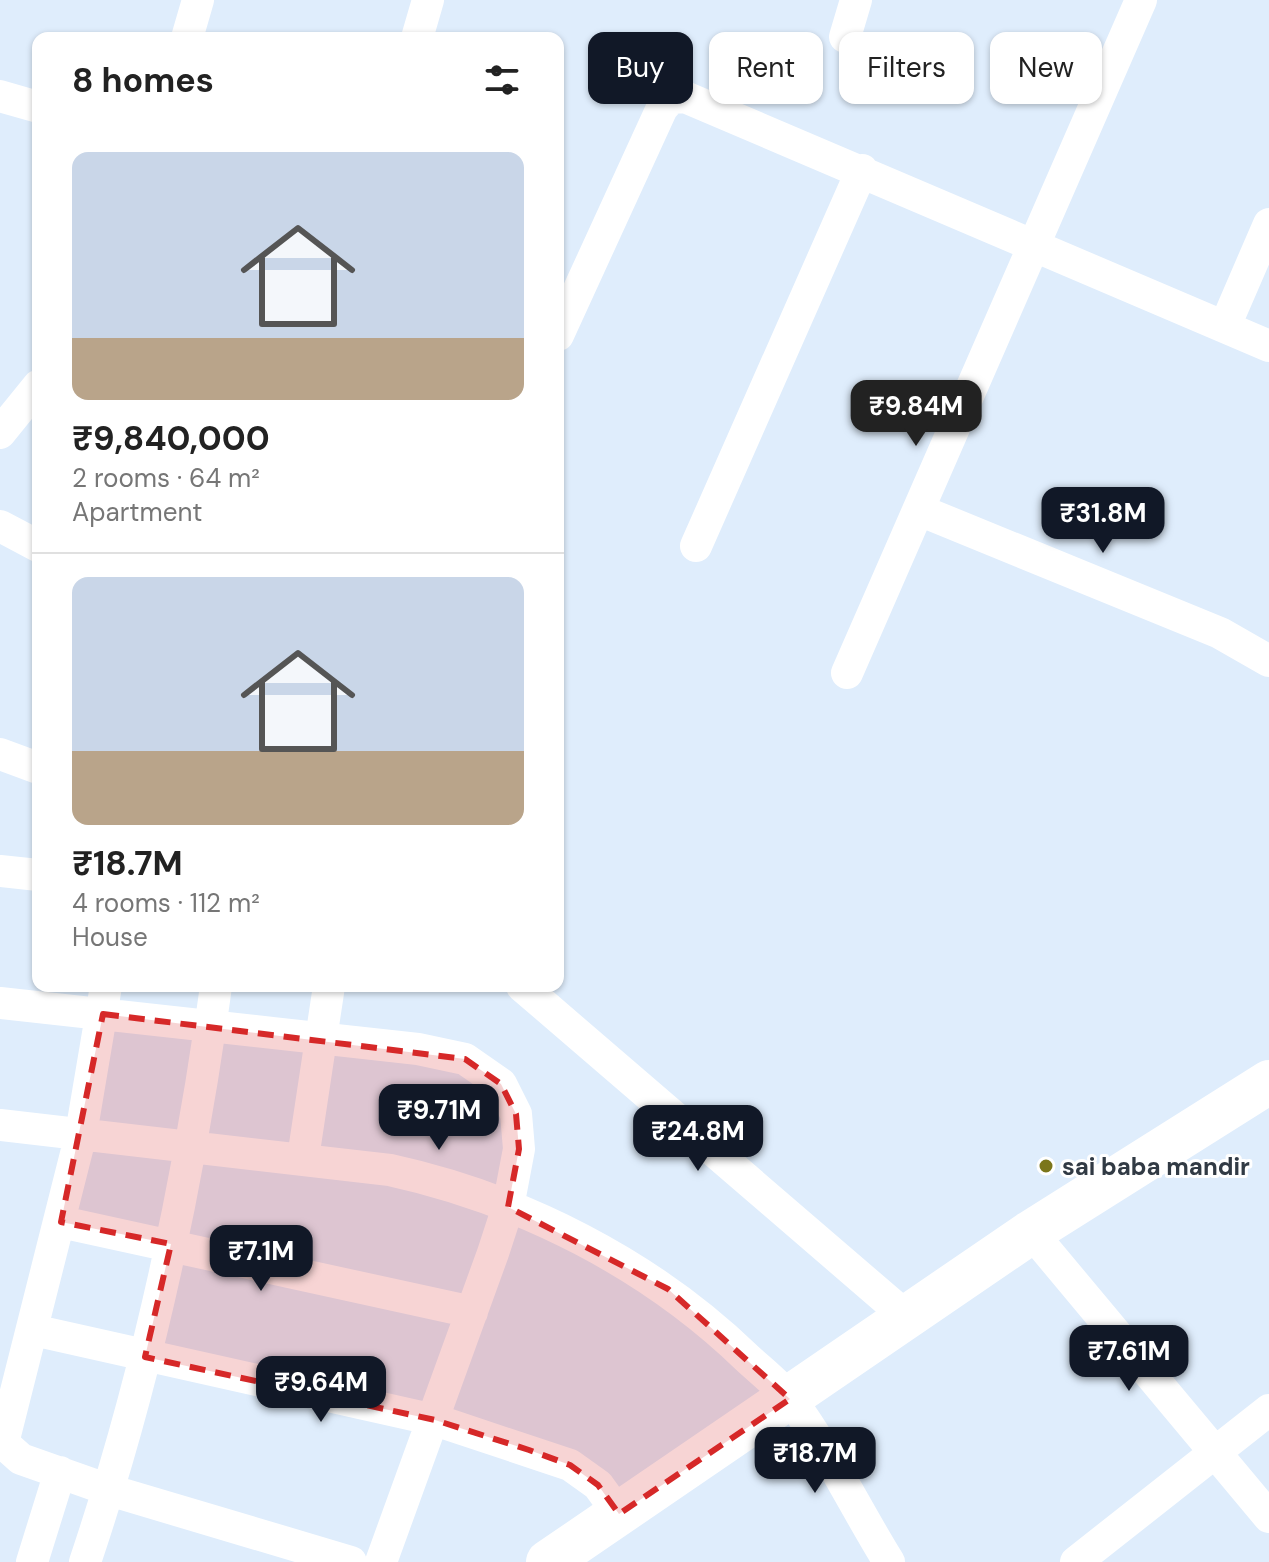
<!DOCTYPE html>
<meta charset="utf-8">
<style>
body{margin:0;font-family:"DM Sans",sans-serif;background:#f6f6f6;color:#222;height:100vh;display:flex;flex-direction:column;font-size:30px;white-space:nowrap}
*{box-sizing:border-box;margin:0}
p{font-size:26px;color:#767676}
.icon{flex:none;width:44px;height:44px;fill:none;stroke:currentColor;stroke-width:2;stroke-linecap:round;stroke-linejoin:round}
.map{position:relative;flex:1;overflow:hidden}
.drawer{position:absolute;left:32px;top:32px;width:532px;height:960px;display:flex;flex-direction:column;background:#fff;border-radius:16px;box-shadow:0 2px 6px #0004}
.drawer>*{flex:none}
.guide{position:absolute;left:588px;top:32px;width:560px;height:72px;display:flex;gap:16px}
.price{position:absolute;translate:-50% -68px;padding:0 18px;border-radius:16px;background:#111827;color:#fff;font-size:26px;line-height:52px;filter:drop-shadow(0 2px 4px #0008)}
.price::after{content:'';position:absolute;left:50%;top:48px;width:24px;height:18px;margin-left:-12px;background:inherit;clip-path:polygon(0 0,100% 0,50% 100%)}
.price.active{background:#222;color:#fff}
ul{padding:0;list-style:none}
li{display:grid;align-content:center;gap:16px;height:424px;padding:0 40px}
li+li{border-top:2px solid #e0e0e0}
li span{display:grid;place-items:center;height:248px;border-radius:16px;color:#555}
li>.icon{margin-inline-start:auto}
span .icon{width:144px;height:144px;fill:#fffc;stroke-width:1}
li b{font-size:34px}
h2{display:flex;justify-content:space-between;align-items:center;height:96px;padding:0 40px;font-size:34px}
.pill{padding:0 28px;border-radius:16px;background:#fff;box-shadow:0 2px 6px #0004;font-size:28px;line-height:72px}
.pill.active{background:#111827;color:#fff}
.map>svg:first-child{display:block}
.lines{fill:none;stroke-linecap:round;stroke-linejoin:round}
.street{stroke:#fff;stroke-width:32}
.primary{stroke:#fff;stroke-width:44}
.marked{fill:#d62828;fill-opacity:0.2;stroke:#d62828;stroke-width:6;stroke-dasharray:16 10;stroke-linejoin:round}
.poi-dot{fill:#7b761b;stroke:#fff;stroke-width:3}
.labels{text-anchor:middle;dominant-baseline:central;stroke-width:6;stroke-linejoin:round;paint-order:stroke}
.poi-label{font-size:24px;font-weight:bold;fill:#313a44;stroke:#fff;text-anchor:start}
</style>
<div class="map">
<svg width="1269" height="1562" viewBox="0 0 1269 1562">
<rect width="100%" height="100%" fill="#dfedfc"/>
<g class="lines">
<!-- street -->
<path class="street" d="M845 37 856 0
M187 38 198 0
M417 38 428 0
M0 96 38 107
M1225 326 1269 224
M558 335 662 108 671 98 685 97 1269 346
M0 433 38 386
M919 510 1220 633 1269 661
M0 526 38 546
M696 546 862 170
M847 673 1141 0
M0 754 38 768
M0 871 38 875
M106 986 81 1134 3 1443 21 1459 109 1490 351 1562
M522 986 909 1319
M0 1003 418 1049 465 1059 501 1084 516 1114 519 1149 508 1207 493 1253 381 1562
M0 1125 390 1170C522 1199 650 1264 747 1358 761 1371 779 1385 791 1400 828 1450 856 1509 889 1562
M303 1158 329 986
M61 1222 472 1312
M1031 1232 1269 1517
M33 1330 435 1420 570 1465 598 1485 619 1514
M32 1562 60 1472
M85 1562C148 1375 189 1182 216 986
M1076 1562 1269 1410"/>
<!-- primary -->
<path class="primary" d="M548 1562 1031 1232 1269 1082"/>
</g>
<!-- marked area -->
<path class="marked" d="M103 1014 465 1059 501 1084 516 1114 519 1149 508 1207 668 1289 790 1399 619 1514 598 1485 570 1465 529 1450 435 1420 145 1357 171 1244 61 1222Z"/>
<!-- markers -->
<circle class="poi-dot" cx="1046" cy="1166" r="8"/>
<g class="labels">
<!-- poi labels -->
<g class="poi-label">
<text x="1062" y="1166">sai baba mandir</text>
</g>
</g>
</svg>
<b class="price active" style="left:916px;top:448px">₹9.84M</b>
<b class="price" style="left:1103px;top:555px">₹31.8M</b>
<b class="price" style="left:439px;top:1152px">₹9.71M</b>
<b class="price" style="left:698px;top:1173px">₹24.8M</b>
<b class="price" style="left:261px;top:1293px">₹7.1M</b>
<b class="price" style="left:1129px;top:1393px">₹7.61M</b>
<b class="price" style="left:321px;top:1424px">₹9.64M</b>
<b class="price" style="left:815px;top:1495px">₹18.7M</b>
<div class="guide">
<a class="pill active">Buy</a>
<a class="pill">Rent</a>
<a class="pill">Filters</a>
<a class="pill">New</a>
</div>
<section class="drawer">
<h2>8 homes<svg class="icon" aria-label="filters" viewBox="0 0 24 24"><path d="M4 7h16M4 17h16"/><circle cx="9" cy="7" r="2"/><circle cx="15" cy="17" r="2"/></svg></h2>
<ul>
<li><span style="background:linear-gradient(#c9d6e8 75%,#b9a48a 0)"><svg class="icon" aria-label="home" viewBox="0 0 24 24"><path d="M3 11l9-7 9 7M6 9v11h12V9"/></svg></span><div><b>₹9,840,000</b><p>2 rooms · 64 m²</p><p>Apartment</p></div></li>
<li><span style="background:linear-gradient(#c9d6e8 70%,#b9a48a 0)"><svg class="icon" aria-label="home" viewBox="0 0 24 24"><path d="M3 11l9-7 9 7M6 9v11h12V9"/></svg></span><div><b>₹18.7M</b><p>4 rooms · 112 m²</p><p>House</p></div></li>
</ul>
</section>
</div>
